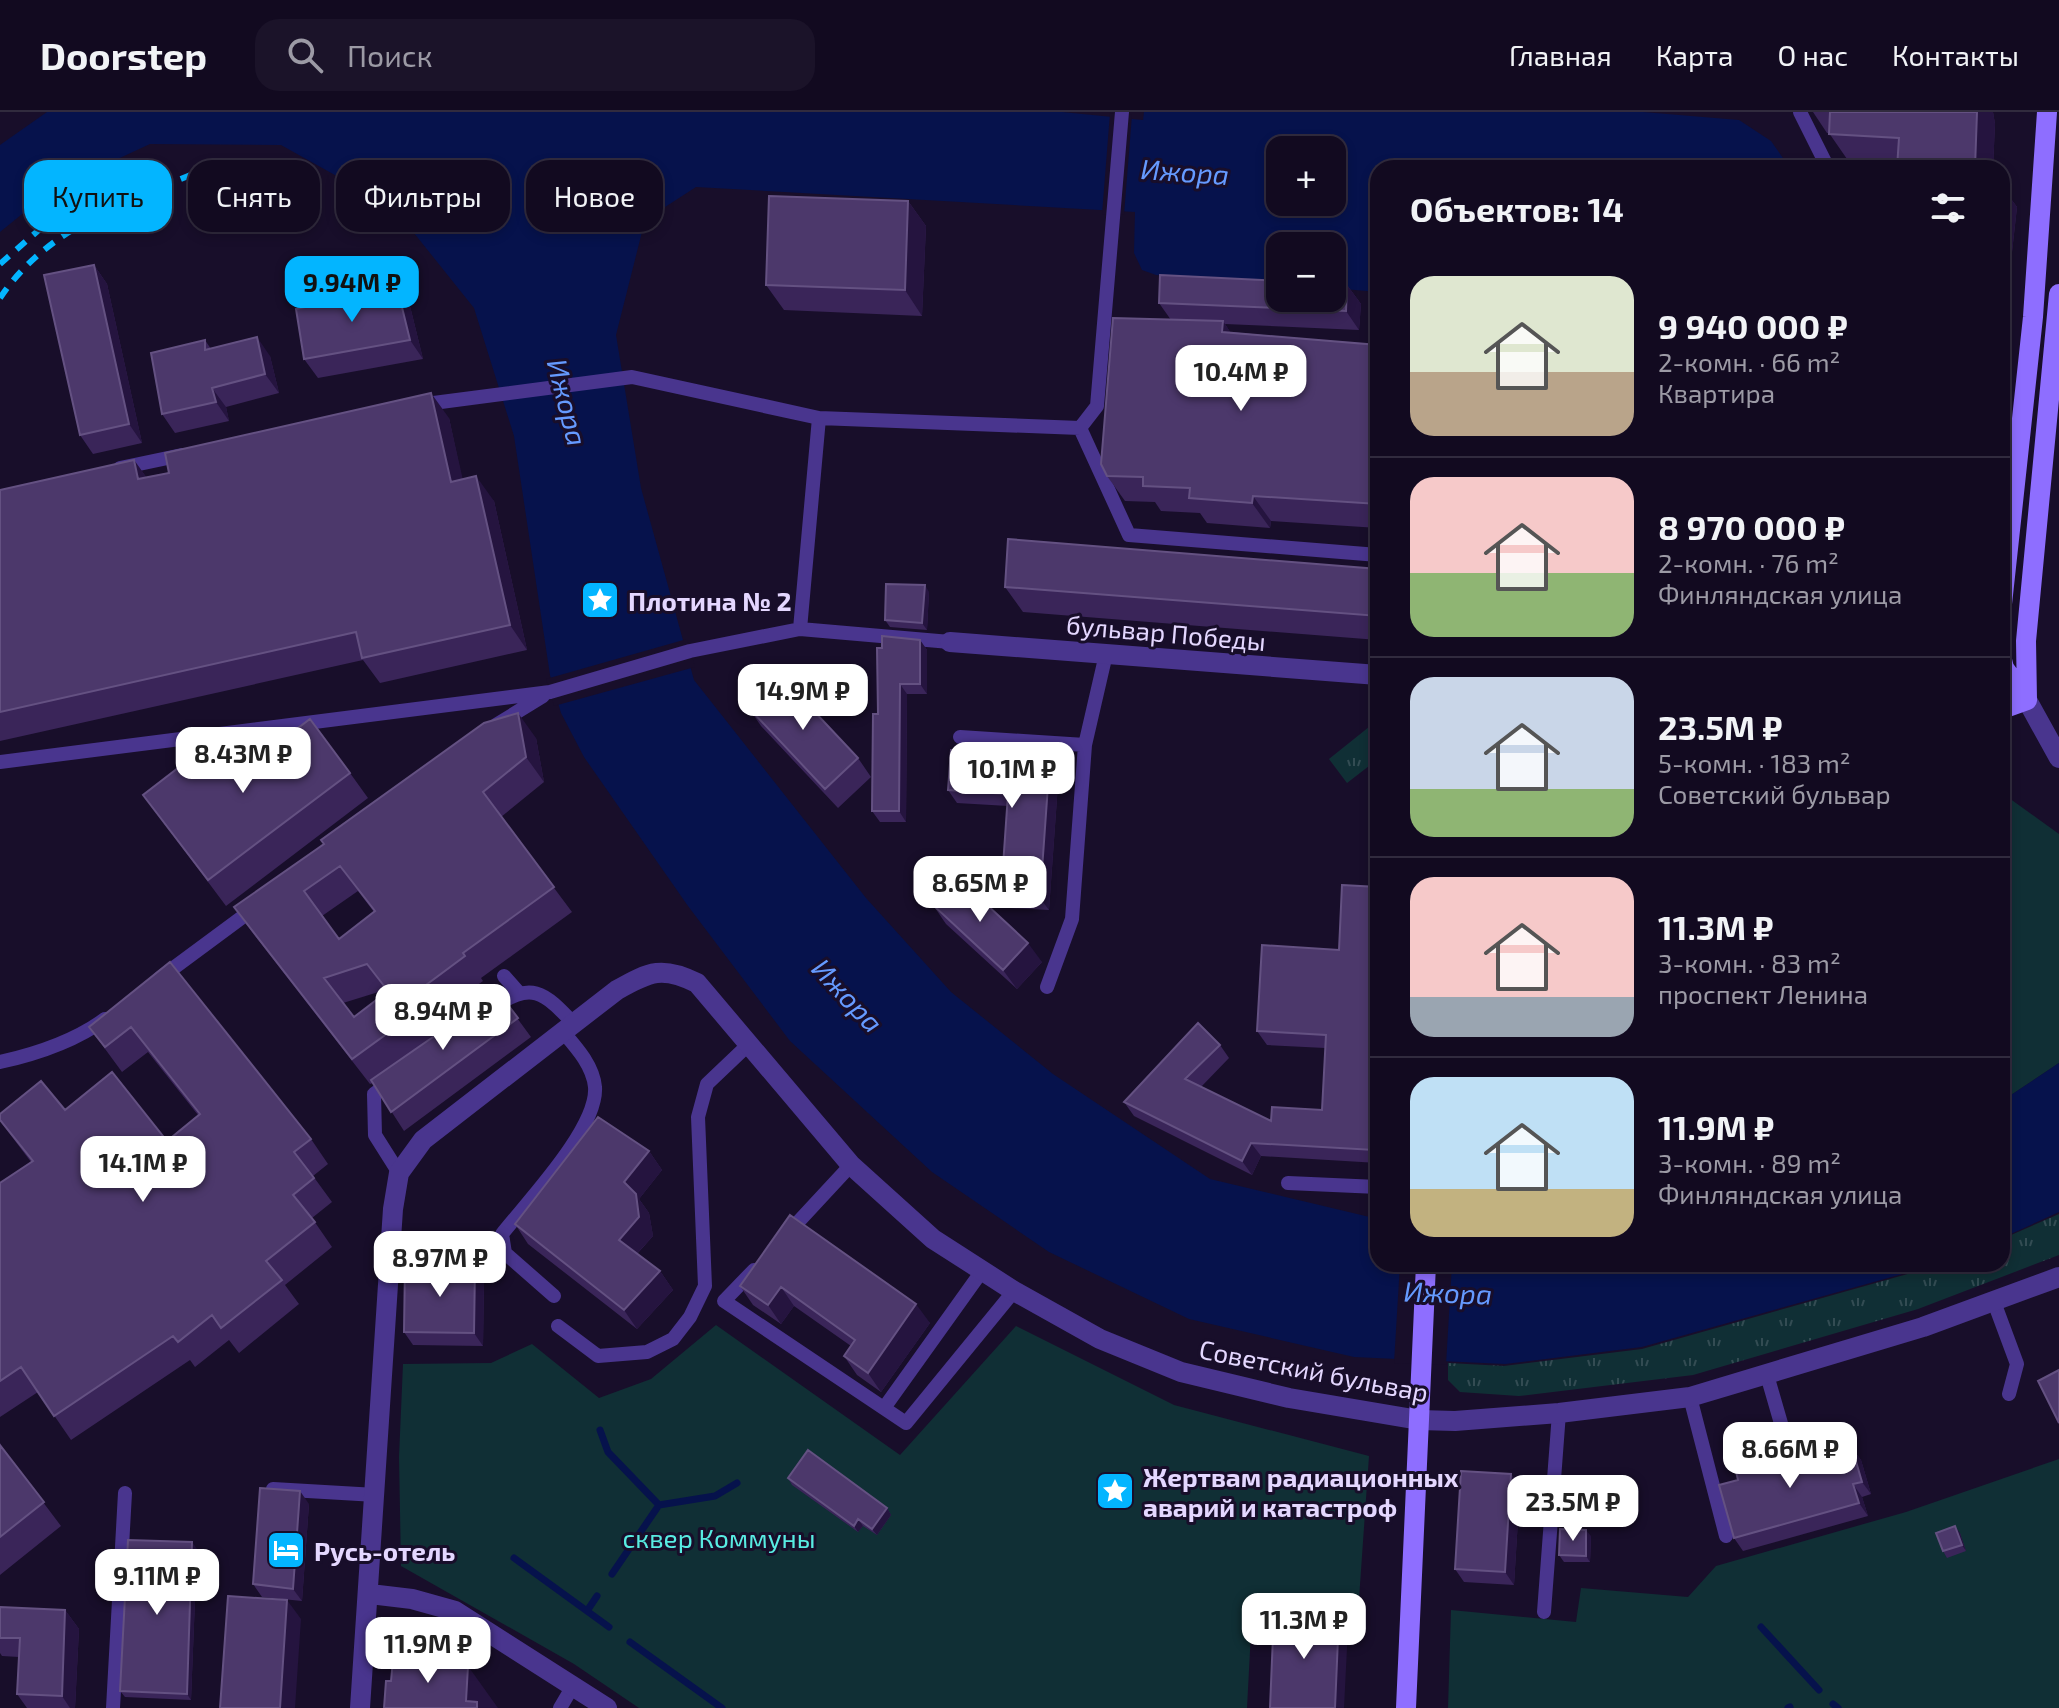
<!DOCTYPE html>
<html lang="ru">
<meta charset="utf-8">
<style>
body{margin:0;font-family:"Exo 2",sans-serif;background:#1b1329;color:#f1f3f6;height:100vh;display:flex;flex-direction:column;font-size:30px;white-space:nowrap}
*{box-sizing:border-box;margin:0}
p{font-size:26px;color:#9c9aa5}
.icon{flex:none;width:44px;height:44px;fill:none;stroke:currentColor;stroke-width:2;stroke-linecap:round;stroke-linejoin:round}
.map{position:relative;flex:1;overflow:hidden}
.sheet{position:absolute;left:1370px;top:48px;width:640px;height:1112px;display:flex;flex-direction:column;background:#120a20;border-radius:24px;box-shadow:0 4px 12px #0003,0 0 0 2px #312b3e}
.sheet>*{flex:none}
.guide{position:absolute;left:24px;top:48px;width:760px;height:72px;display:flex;gap:16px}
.controls{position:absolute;left:1266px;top:24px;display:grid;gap:16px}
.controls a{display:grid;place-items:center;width:80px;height:80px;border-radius:16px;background:#120a20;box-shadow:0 4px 12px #0003,0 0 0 2px #312b3e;font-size:40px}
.price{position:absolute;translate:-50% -68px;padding:0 18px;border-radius:16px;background:#fff;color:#222;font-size:26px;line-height:52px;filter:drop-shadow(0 2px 4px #0008)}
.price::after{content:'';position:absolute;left:50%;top:48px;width:24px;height:18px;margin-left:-12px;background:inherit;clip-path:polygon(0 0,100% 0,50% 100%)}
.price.selected{background:#03b5ff;color:#111}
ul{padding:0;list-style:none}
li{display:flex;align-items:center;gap:24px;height:200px;padding:0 40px}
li+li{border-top:2px solid #312b3e}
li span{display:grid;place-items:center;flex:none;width:224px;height:160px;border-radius:24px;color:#555}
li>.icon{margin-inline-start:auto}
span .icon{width:96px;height:96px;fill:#fffc;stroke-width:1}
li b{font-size:34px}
h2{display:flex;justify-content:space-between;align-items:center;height:96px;padding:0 40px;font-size:34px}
.pill{padding:0 28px;border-radius:24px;background:#120a20;box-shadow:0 4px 12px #0003,0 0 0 2px #312b3e;font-size:28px;line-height:72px}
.pill.selected{background:#03b5ff;color:#111}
header{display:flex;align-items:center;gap:48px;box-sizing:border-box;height:112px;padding:0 40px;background:#120a20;border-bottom:2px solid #312b3e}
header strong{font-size:38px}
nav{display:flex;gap:44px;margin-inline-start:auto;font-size:28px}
.search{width:560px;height:72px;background:#1b1329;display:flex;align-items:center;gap:20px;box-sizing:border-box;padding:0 28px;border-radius:24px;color:#9c9aa5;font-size:30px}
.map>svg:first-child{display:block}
.grass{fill:url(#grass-tufts)}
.park{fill:#102f35}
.water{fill:#06124c;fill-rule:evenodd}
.pier{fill:#180e2a}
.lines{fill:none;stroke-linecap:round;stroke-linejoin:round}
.stream{stroke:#06124c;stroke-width:7}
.service{stroke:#49358e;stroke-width:14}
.minor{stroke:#49358e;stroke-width:20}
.tertiary{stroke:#49358e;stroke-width:20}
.secondary{stroke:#8e6eff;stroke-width:20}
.rail{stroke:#03b5ff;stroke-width:6;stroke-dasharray:12 10;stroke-linecap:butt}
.wall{fill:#3a2559;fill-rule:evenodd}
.shaded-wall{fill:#25143f}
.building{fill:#4c386b;stroke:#645182;stroke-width:2;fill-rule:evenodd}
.labels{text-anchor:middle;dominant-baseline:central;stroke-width:6;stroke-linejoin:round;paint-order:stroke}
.poi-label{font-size:26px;font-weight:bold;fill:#e4d7ff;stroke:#180e2a;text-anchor:start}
.street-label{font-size:26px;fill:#e4d7ff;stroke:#180e2a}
.park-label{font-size:26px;fill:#58ebe2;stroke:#180e2a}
.water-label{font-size:28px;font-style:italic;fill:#659aff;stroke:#180e2a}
</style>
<header>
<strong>Doorstep</strong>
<div class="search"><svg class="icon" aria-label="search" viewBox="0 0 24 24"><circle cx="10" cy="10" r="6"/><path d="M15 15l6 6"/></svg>Поиск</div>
<nav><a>Главная</a><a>Карта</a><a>О нас</a><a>Контакты</a></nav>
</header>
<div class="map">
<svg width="2059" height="1596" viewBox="0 0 2059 1596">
<defs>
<pattern id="grass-tufts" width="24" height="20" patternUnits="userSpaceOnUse" patternTransform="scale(2)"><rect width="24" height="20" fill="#102f35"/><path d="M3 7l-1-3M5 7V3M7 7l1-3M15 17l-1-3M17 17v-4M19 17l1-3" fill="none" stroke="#334c53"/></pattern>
</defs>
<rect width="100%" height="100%" fill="#180e2a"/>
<!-- grass -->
<path class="grass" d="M1369 615 1378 627V647L1347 671 1329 647Z
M2059 1102V1143L1918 1197 1693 1263 1519 1284 1460 1280 1448 1268V1251L1504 1254 1642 1237 1943 1152H2002V1127Z"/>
<!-- park -->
<path class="park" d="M2002 681 2059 722V951L2002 989Z
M716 1213 900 1343 1016 1214 1174 1293 1369 1344 1359 1487 1253 1482 1247 1596H639L574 1552 401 1454 399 1345 403 1252 491 1251 532 1232 599 1286 651 1267Z
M2059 1347V1596H1448L1451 1498 1576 1510 1581 1476 1688 1485 1716 1454 1906 1400Z"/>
<!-- water -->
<path class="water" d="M47 0H1062L1143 8 1144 0H1643L1739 8 1771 29 1790 56H1378V180L1332 176V134H1280V172L1156 163 1142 158 1134 141 1135 100 696 75 645 108 616 223 641 376 694 568 866 786 951 880 1053 962 1210 1067 1378 1107V1152H1938L1642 1235 1505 1252 1354 1245 1189 1207 1049 1140 932 1060 790 929 688 794 584 645 561 601 550 563 514 324 474 196 394 96 281 33 150 32 53 77 0 120V33ZM1280 38H1332V90H1280Z
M2059 951V1100L2002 1126V989Z"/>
<!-- pier -->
<path class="pier" d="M1110 1 1132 3 1124 103 1102 102Z
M687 527 695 555 554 594 546 567Z
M1400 1152H1452L1446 1253 1394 1251Z"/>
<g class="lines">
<!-- stream -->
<path class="stream" d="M600 1318 608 1340 659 1393
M514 1446 609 1515
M612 1462 659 1393 715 1384 737 1371
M587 1499 597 1484
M1761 1515 1819 1578
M630 1530 722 1596
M1833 1592 1838 1596
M1788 1596 1790 1595"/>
<!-- service -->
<path class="service" d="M1800 0 1828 56
M418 293 632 265 819 306
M1080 316 1129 423 1378 443
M120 356 182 343
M950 530 800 517 819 306 1080 316 1097 294 1122 0
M496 613 543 584
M960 625 1085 633
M0 650 550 580 690 539 800 517
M504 864 519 881
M160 866 256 795
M1047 875 1072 807 1085 633 1106 542
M490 898C532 868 543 879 575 913
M0 950C36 942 75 929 105 907
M392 969 374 982 375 1023 399 1061
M1288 1071 1378 1075
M787 1122 851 1053
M754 1158 724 1189 906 1311 1014 1179
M554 1184 505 1141 502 1122C528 1089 598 1016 595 975 593 954 577 936 564 921
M1994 1190 2017 1252 2009 1282
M558 1214 598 1244 647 1240 673 1227 690 1205 705 1174 698 1005 707 972 748 933
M1767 1263 1791 1346
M1690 1285 1726 1424
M884 1296 982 1159
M273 1377 376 1383
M1544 1500 1559 1301
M113 1596 125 1381
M560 1596 573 1574"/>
<!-- minor -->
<path class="minor" d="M950 530 1378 563
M370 1482 412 1487 455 1499 607 1596
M360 1596 393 1097 399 1061 423 1028 617 878C650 859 663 854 697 871L851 1053 933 1127 1014 1179 1100 1227 1181 1260 1289 1286 1419 1308 1455 1309 1559 1301 1690 1285 1923 1215 2059 1165"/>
<!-- tertiary -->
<path class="tertiary" d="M2027 588 2059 646"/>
<!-- secondary -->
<path class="secondary" d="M2002 492 2033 205 2047 0
M2002 548 2004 556 2027 588
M2027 588 2026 529 2059 182
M2002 597 2027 588
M1406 1596 1426 1152"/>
<!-- rail -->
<path class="rail" d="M0 152 40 117
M0 186C46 117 124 90 198 60"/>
</g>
<!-- wall -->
<path class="wall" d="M1813 0H1993L1995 12 1993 56H1897V50L1847 47 1829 21H1827Z
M2002 70 2011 83V87L2017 95 2012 140 2008 139 2007 154 2002 153Z
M908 89 926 114 922 204 784 198 766 173Z
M94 153 107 172 142 331 93 342 80 323Z
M1347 173 1361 192 1359 218 1225 212 1230 220 1378 233V416L1271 409 1270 416 1207 411 1200 401 1161 399 1155 390 1125 389 1107 364 1171 208 1159 191Z
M397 175 410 194 423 247 318 266 304 247Z
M205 228 211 237 270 244 279 281 226 295 229 309 175 321 162 302Z
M449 306 462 367 494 389 527 538 380 571 363 548 0 629V378L134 348 146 365Z
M1378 457V528L1023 500 1005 475Z
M929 480 927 518 890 515 885 508Z
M920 528 927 538V582H907L906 710H880L872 699 882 536Z
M748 595 858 646 871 665 838 696 761 614Z
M536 626 544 670 501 705 572 800 481 866 483 869 440 901 450 913 498 880 531 925 404 1019 373 971 370 972 252 820 234 795ZM358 779 374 800 339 827 322 804ZM385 878 386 880 354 905 343 891Z
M1050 645 1059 658 1049 798 1010 796 1001 783 1008 694 957 691 948 678Z
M220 647H257L350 661 368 686 226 794 143 683Z
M1378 775V1051L1261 1044 1252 1063 1134 1004 1124 990 1220 933 1229 946 1201 975 1271 1009 1322 998 1325 936 1267 933 1257 919 1339 838Z
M933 793 1042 850 1017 877 946 812Z
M170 850 311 1027 328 1052 313 1064 332 1090 312 1106 332 1135 285 1173 299 1192 239 1241 229 1228 195 1255 190 1248 71 1328 38 1280 0 1305V1071L31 1050 0 1009 65 998 167 1029 198 1003 148 940 122 960 89 915Z
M649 1039 662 1058 639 1087 649 1101 653 1124 637 1142 660 1159 673 1178 637 1217 528 1132 515 1112Z
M790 1103 930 1211 881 1280 857 1263 844 1244 851 1234 794 1194 781 1212 753 1193 740 1174Z
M484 1167 483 1234 413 1233 404 1220Z
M0 1333 61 1414 0 1463Z
M1852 1336 1861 1348 1871 1382 1862 1385 1868 1404 1743 1439 1734 1426 1738 1368 1761 1355 1834 1341Z
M1511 1362 1520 1375 1514 1473 1464 1470 1455 1457Z
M788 1366 887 1396 891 1403 877 1423 863 1414 858 1420 792 1373Z
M309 1392 302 1489 262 1485 253 1472Z
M1960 1421 1966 1439 1947 1446 1943 1439Z
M1591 1424 1590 1450H1564L1559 1443Z
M197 1437 191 1588 125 1585 120 1579Z
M0 1495 65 1498 79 1517 75 1596H27L17 1582 19 1545 2 1544 0 1541Z"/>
<!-- shaded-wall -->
<path class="shaded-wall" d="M1977 0H1993L1995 12 1993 56H1974Z
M2002 70 2011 83V87L2017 95 2012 140 2002 125Z
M908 89 926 114 922 204 905 178Z
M2002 131 2008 139 2007 154 2002 147Z
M94 153 107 172 142 331 129 312Z
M1347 173 1361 192 1359 218 1346 199Z
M397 175 410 194 423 247 410 228Z
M1223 209 1240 235 1222 220Z
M257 225 270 244 279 281 265 262Z
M212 276 226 295 229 309 216 290Z
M431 281 449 306 469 395 451 370Z
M134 348 152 373 138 367Z
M476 364 494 389 527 538 510 513Z
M1253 384 1271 409 1270 416 1252 391Z
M925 473 929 480 927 518 922 511Z
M920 528 927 538V582L920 572Z
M900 572 907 582 906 710 899 699Z
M518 601 536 626 544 670 526 645Z
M1050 645 1059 658 1049 798 1040 786Z
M1028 831 1042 850 1017 877 1003 858Z
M1378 960V1045L1374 1038Z
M1251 1031 1261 1044 1252 1063 1242 1049Z
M649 1039 662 1058 639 1087 649 1101 653 1124 632 1147 619 1128 624 1070Z
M475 1154 484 1167 483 1234 474 1221Z
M660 1159 673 1178 637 1217 624 1198Z
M781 1175 794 1194 781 1212 768 1193Z
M916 1192 930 1211 881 1280 868 1261Z
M1852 1336 1861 1348 1871 1382 1862 1370Z
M1511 1362 1520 1375 1514 1473 1505 1460Z
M1853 1372 1862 1385 1868 1404 1859 1391Z
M300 1379 309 1392 302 1489 293 1477Z
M887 1396 891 1403 877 1423 872 1417Z
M858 1407 863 1414 858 1420 854 1414Z
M1955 1414 1960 1421 1966 1439 1962 1433Z
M1586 1418 1591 1424 1590 1450 1586 1444Z
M192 1430 197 1437 191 1588 187 1582Z
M287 1488 301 1507 295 1596H280Z
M65 1498 79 1517 75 1596H70L62 1584Z
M1339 1503 1348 1516 1344 1596H1335Z
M457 1547 468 1563V1554L498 1596H471L466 1589 456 1553Z"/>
<!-- building -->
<path class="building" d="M1830 0H1977L1975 56H1897L1899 26 1829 22Z
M769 84 908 89 905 178 766 173Z
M94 153 129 312 80 323 44 163Z
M1160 163 1280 169V186H1332V172L1347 173 1346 199 1159 191Z
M397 175 410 228 304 247 296 197Z
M1113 206 1223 209 1222 220 1378 233V392L1253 384 1252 391 1189 386 1190 376 1143 374V365L1107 364 1101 352Z
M257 225 265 262 212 276 216 290 162 302 151 241 205 228V238Z
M431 281 451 370 476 364 510 513 362 546 356 520 0 600V378L134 348 138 367 169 361 165 341Z
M1008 427 1378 457V504L1005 475Z
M886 472 925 473 922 511 885 508Z
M882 524 920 528V572H900L899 699H872L873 602H878L877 536H882Z
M781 564 858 646 825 677 748 595Z
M518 601 526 645 483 680 554 775 463 841 465 844 422 876 432 889 352 947 234 795 324 732 321 728 484 611ZM340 754 375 799 339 827 304 779ZM367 852 388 879 354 905 324 866Z
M310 607 350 661 208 768 143 683 209 632 220 647 243 629 257 647Z
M951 638 1050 645 1040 786 1001 783 1008 682 948 678Z
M958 766 1028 831 1003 858 933 793Z
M1342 773 1378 775V960L1374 1038 1251 1031 1242 1049 1124 990 1198 911 1220 933 1185 967 1271 1009 1272 995 1322 998 1326 923 1257 919 1262 833 1339 838Z
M170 850 311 1027 294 1040 314 1066 293 1083 315 1110 266 1149 282 1168 221 1216 212 1203 178 1230 173 1224 54 1304 21 1255 0 1269V1071L33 1049 0 1008V1002L41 969 65 998 112 960 167 1029 200 1002 131 915 105 935 89 915Z
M498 880 518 906 391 1000 371 968Z
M598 1005 649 1039 624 1070 636 1082 639 1105 619 1128 660 1159 624 1198 515 1112Z
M790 1103 916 1192 868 1261 844 1244 855 1228 781 1175 768 1193 740 1174Z
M405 1153 475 1154 474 1221 404 1220Z
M2059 1258V1311L2038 1269Z
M1827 1330 1830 1342 1852 1336 1862 1370 1853 1372 1859 1391 1734 1426 1719 1373 1738 1368 1735 1355 1757 1349 1759 1355 1810 1340 1809 1335Z
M0 1333 44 1390 0 1425Z
M808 1338 887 1396 872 1417 858 1407 854 1414 788 1366Z
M1461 1359 1511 1362 1505 1460 1455 1457Z
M260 1376 300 1379 293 1477 253 1472Z
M1955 1414 1962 1433 1943 1439 1936 1421Z
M1560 1417 1586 1418V1444L1559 1443Z
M128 1428 192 1430 187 1582 120 1579Z
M228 1484 287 1488 280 1596H220Z
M0 1495 65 1498 62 1584 17 1582 20 1526H0Z
M1274 1500 1339 1503 1335 1596H1270Z
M429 1545 457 1547 456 1553 468 1554 466 1589 477 1590V1596H384L386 1569H391L393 1548 428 1551Z"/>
<!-- icons -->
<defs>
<g id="sight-square" transform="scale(2)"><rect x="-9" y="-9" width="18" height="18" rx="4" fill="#03b5ff" stroke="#180e2a"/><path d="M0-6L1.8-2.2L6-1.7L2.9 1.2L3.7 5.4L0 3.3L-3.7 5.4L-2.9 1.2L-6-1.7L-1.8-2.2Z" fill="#fff"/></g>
<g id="hotel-square" transform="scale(2)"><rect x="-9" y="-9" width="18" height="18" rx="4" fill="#03b5ff" stroke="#180e2a"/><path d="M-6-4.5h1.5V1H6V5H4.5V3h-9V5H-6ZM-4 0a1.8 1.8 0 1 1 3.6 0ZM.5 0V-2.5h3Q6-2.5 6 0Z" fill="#fff"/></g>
</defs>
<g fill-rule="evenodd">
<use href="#sight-square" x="600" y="488"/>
<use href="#sight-square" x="1115" y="1379"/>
<use href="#hotel-square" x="286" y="1438"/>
</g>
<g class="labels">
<!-- poi labels -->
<g class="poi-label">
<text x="628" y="488">Плотина № 2</text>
<text x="1143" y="1364">Жертвам радиационных<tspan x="1143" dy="30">аварий и катастроф</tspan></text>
<text x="314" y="1438">Русь-отель</text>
</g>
<!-- street labels -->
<g class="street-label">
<text transform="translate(1166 520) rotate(5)">бульвар Победы</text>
<text transform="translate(1314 1258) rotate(11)">Советский бульвар</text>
</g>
<!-- park labels -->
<g class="park-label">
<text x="719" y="1425">сквер Коммуны</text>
</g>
<!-- water labels -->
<g class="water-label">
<text transform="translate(1185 59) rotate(4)">Ижора</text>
<text transform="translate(568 290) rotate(76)">Ижора</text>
<text transform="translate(848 883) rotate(47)">Ижора</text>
<text transform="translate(1448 1180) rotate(2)">Ижора</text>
</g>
</g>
</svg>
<div class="controls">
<a>+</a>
<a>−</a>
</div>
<b class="price selected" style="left:352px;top:212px">9.94M ₽</b>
<b class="price" style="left:1241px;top:301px">10.4M ₽</b>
<b class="price" style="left:803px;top:620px">14.9M ₽</b>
<b class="price" style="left:243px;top:683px">8.43M ₽</b>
<b class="price" style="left:1012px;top:698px">10.1M ₽</b>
<b class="price" style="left:980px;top:812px">8.65M ₽</b>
<b class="price" style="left:443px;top:940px">8.94M ₽</b>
<b class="price" style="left:143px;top:1092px">14.1M ₽</b>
<b class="price" style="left:440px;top:1187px">8.97M ₽</b>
<b class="price" style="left:1790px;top:1378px">8.66M ₽</b>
<b class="price" style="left:1573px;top:1431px">23.5M ₽</b>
<b class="price" style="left:157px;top:1505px">9.11M ₽</b>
<b class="price" style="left:1304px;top:1549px">11.3M ₽</b>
<b class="price" style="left:428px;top:1573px">11.9M ₽</b>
<div class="guide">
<a class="pill selected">Купить</a>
<a class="pill">Снять</a>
<a class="pill">Фильтры</a>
<a class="pill">Новое</a>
</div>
<section class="sheet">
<h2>Объектов: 14<svg class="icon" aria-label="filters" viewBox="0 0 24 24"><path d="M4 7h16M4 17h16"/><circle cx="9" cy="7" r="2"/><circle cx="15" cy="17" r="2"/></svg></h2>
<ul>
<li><span style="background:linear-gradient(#dfe7d0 60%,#b9a48a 0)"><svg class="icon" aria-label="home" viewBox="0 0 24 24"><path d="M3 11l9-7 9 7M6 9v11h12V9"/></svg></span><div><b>9 940 000 ₽</b><p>2-комн. · 66 m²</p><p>Квартира</p></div></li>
<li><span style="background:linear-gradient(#f6c9c9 60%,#8fb573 0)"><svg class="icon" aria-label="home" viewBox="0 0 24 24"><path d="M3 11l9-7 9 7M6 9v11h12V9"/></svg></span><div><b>8 970 000 ₽</b><p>2-комн. · 76 m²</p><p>Финляндская улица</p></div></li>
<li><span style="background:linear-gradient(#c9d6e8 70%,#8fb573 0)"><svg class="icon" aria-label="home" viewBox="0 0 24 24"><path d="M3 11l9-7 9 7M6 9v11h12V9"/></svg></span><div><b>23.5M ₽</b><p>5-комн. · 183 m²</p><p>Советский бульвар</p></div></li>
<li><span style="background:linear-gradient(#f6c9c9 75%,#9aa5b1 0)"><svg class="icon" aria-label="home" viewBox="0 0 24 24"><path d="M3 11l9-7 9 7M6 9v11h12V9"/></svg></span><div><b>11.3M ₽</b><p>3-комн. · 83 m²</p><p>проспект Ленина</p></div></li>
<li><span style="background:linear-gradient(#bfe0f5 70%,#c2b280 0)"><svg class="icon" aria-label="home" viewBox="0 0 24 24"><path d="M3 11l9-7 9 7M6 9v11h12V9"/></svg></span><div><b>11.9M ₽</b><p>3-комн. · 89 m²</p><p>Финляндская улица</p></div></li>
</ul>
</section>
</div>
